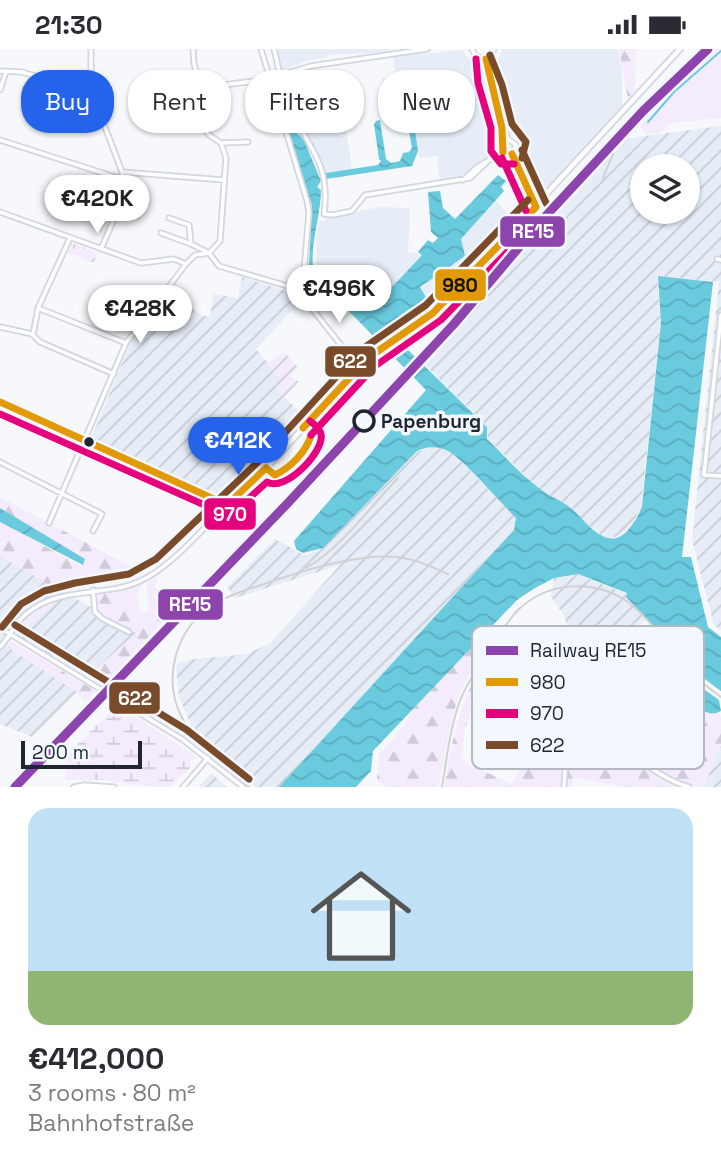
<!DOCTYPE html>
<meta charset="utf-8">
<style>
body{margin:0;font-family:"Space Grotesk",sans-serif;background:#f2f2f3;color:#2b2b33;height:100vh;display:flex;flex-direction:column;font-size:26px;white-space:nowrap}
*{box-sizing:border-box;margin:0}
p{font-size:23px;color:#7c7c81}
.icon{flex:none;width:38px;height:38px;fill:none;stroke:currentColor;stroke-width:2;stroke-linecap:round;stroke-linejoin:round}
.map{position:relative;height:738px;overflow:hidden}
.panel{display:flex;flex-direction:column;background:#fff;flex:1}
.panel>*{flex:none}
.hud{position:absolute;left:21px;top:21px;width:679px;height:63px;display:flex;gap:14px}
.tools{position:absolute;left:630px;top:105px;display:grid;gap:14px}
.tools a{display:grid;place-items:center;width:70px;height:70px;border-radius:50%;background:#fff;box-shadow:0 2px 5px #0004;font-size:35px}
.scale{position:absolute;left:21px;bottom:18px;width:121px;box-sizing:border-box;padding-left:7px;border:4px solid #1f2632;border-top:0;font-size:19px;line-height:24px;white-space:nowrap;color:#1f2632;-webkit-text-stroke:5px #f3f7fe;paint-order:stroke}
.price{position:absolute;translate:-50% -60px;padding:0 16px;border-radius:24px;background:#fff;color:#222;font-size:23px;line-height:46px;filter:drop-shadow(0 2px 4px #0008)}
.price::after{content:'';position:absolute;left:50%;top:42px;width:21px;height:16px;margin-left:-10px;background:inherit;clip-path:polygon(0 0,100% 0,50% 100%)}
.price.active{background:#2563eb;color:#fff}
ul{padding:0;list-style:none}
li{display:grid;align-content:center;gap:14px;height:371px;padding:0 28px}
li+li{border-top:2px solid #e1e1e2}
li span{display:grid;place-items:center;height:217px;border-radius:21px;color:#555}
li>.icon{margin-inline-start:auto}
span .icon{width:126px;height:126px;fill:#fffc;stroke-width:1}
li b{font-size:30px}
.tag{padding:0 24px;border-radius:28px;background:#fff;box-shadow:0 2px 5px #0004;font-size:24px;line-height:63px}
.tag.active{background:#2563eb;color:#fff}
.status{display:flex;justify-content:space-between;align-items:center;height:49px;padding:0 35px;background:#fff;direction:ltr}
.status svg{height:19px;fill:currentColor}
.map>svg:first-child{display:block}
.built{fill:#e7edf7}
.industrial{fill:url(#industrial-furrows);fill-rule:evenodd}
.grass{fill:#f4ecfc}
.forest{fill:url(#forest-firs)}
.wetland{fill:url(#wetland-marsh)}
.park{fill:url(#park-crowns)}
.garden{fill:url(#garden-furrows)}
.water{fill:url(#water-waves)}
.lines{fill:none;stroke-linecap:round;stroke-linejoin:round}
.stream{stroke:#6acade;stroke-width:2}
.minor-casing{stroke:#d2d6de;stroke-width:7}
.tertiary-casing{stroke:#d2d6de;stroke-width:8}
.minor{stroke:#fefefe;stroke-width:3.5}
.tertiary{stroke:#fefefe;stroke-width:4.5}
.rail{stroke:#d0d1d2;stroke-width:2}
.bus-1-casing{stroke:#f3f7fe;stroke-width:12}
.bus-2-casing{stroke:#f3f7fe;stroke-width:12}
.bus-3-casing{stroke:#f3f7fe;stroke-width:12}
.bus-1{stroke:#e19905;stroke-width:7}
.bus-2{stroke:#e5007d;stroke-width:7}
.bus-3{stroke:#7a4b2a;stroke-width:7}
.rail-1-casing{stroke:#f3f7fe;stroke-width:14}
.rail-1{stroke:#8e44ad;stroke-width:9}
.stop-dot{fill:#f3f7fe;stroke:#1f2632;stroke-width:3.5}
.bus-dot{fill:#1f2632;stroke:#f3f7fe;stroke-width:2.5}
.labels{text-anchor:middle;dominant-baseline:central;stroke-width:7;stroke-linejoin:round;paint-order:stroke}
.stop-label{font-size:19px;font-weight:bold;fill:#1f2632;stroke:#f3f7fe;text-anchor:start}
.key{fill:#f3f7fe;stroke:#b3b8c1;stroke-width:2}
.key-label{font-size:19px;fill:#1f2632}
.line-badge{stroke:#f3f7fe;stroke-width:2.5}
.badge-label{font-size:19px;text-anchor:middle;font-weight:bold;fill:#fff}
.pale-badge-label{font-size:19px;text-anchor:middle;font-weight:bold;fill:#111}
</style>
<div class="status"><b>21:30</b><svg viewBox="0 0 49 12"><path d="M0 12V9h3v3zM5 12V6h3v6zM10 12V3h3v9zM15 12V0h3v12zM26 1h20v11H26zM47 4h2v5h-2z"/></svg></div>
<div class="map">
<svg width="721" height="738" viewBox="0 0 721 738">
<defs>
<pattern id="industrial-furrows" width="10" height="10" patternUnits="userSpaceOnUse" patternTransform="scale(1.75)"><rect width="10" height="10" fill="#e7edf7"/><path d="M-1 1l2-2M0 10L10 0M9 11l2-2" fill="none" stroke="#c6cbd4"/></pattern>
<pattern id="forest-firs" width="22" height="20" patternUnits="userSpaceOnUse" patternTransform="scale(1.75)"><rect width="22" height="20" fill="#f4ecfc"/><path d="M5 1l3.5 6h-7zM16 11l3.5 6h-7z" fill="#d1cad8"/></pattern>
<pattern id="wetland-marsh" width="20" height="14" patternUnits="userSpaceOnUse" patternTransform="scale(1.75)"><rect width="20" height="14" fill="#f4ecfc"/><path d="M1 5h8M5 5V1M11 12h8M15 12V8" fill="none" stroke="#d1cad8"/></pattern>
<pattern id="park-crowns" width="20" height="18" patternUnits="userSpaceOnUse" patternTransform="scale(1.75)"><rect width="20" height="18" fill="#f4ecfc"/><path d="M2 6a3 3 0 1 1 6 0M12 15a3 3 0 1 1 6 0" fill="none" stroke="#d1cad8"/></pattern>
<pattern id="garden-furrows" width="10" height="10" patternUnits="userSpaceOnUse" patternTransform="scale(1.75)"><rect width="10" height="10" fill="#f4ecfc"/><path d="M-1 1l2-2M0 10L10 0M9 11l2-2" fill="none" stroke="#d1cad8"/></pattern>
<pattern id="water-waves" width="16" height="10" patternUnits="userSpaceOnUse" patternTransform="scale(1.75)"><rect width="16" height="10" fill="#6acade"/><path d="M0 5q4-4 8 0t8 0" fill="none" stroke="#5badbf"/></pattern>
</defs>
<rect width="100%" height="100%" fill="#f6f8fb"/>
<!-- built -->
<path class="built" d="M276 0H398L373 4 329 6V8L307 12 282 21Z
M501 0H618L622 21V57L559 128 541 144 531 138 527 130 518 107V103L523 97 519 89 506 84 487 18 495 15 502 3Z
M462 1 473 15 482 18 490 41 501 88 498 92V101L469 126 440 133 437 107 419 109 411 53 386 56 382 30 396 28 393 8Z
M345 74 352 120 326 124 321 110 305 80Z
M495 151 517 173 434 261 419 238 465 207 460 190Z
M380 158 410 159 408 203 422 205 393 237 362 256 353 249 327 242 318 231 317 220 316 188 320 171 325 172 327 168Z"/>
<!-- industrial -->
<path class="industrial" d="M721 77V581L714 576 692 491 719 233 657 227 661 274 641 457 633 474 621 486 611 489 602 487 580 470 572 459 539 440 488 390 487 377 424 315 474 259 472 256 512 209 629 89ZM642 117H688V163H642Z
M242 228 295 245 299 254 256 300 283 332 275 339 305 368 224 449 91 390 130 295 149 271 166 281 184 254 201 266 210 268 214 245 238 249Z
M434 398 451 402 516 469 514 481 279 738H255L191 676 179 648 176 617 180 613 194 610 247 605 270 594 340 516 235 549 227 538 275 490 304 506 320 501 416 403Z
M0 507 137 584 96 620 26 576 52 557 32 563 22 573 8 593 9 599 77 643 32 688 0 675Z
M577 525 627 545V548L648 569 616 596 592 592 570 596 565 568 551 548 554 529Z
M721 696V738H704Z
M212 724 226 738H198Z"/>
<!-- grass -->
<path class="grass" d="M716 0H721V69L670 74 660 84 647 85 639 78Z
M118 656 198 709 191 711 111 662Z"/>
<!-- forest -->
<path class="forest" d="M619 0H636L635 42 628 50Z
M0 448 143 524 114 534H88L60 542 0 507V473L81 517 84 510 0 459Z
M157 528 155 538 181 553 104 635 21 589 17 580C26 567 37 560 50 553L53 557 27 577 96 620 136 584 96 562 98 545 124 540 143 534 136 546 140 564 150 561C148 548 142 533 157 528Z
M493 576 499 582C485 604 466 627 457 652 448 680 444 709 439 738H387L377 731 379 706 404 677 411 662Z
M10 591 96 642 85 653 77 643 9 599Z
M483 616 517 621 512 649 477 647 465 679 461 712 512 735 540 681H545L568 648 569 651 588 660 627 704 682 738H625L573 729 572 738H444C452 695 458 653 483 616Z
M672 647C690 647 701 667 719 664L721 668V696L704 738C673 737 636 709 616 686H635C646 669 655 659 672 647Z"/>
<!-- wetland -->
<path class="wetland" d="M111 662 191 711 190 719 169 738C144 738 127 734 103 731 90 729 77 733 65 730L69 704Z"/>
<!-- park -->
<path class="park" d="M71 194 98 204 94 214 67 204Z"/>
<!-- garden -->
<path class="garden" d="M284 303 298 318 290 326 299 333 284 348 275 339 282 332 268 314Z"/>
<!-- water -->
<path class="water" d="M279 32 291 78 304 91 321 132 317 138 321 141C321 172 305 206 317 235 329 247 348 245 362 256L393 237 422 206 418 203 428 191 433 194 438 189 431 183 428 143 440 142 443 159 455 170 498 126 506 132 501 138 504 142 461 190 465 207 420 238 430 255 405 274 404 289 406 299 487 378V390C504 406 520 425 539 439 548 447 561 451 571 459 586 472 607 505 628 481 634 474 639 466 642 457L661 274 658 227 713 233 682 508H691L708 578 721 588V642C685 618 657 579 626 548L627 544 578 525 554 529 535 539 517 551 373 702 371 722 356 738H279L514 481 516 469C503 456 460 407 448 402 437 397 426 397 416 403L323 499 303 504 296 500 294 492 426 341 338 251 319 246 308 236 312 157 274 37 275 33Z
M412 60 418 102 412 117 326 130V124L378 116 381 112 379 110 374 75 376 72 380 71 386 110 391 114 400 112 403 104 409 103 412 99 406 64Z
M0 459 85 510 83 516 0 473Z
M636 591 641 593 646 603 649 604 659 598 663 600 691 631 719 651 721 662C703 673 692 643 673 647 664 649 659 660 649 663 635 656 631 647 617 639L619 631 610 619C610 602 620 594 636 591Z"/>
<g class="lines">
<!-- stream -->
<path class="stream" d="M648 73 674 43 721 2"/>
<!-- minor casing -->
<g class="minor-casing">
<path id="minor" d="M91 0V41L122 123 124 138 121 154 101 200
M193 0 194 15 200 33 198 54 201 76 209 86 221 94 226 109 220 192 209 204
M261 0 307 152 309 163 302 247 359 319
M274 0C279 19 284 53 294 68 314 104 330 120 324 165L333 166 352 162 365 146 470 129 487 113
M472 0 475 6 483 10 491 7 494 0
M480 10 486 25
M486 10 487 22 502 79 503 103
M0 22 22 23 72 38 91 41
M200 39 263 31 311 17 427 0
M0 41 6 23
M64 70 72 38
M502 79 509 91
M302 80 342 74
M0 91 115 128H123
M509 91 516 96 512 105
M221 94 248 93
M512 105 535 158
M122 123 224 131
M463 131 477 118 503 103
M0 163 141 214 174 210 186 215
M169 169 189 176 191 195 209 204 219 217 301 241
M161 184 191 195
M70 189 38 259 33 286 40 293 114 325
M717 210 721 211
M38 259 126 294
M721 266 704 426 721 427
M0 278 32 285
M0 413 102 465 93 482
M49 474 126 294 186 215 195 206 209 204
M93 541 95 563 103 570 129 583
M0 579 182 690 243 738
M0 598C10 588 15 574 26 565 59 537 102 548 138 533 171 519 202 480 227 456
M571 650C599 660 601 675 619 694 635 710 667 732 689 738
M74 738 84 736 114 738
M183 738 208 709
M564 738 573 598"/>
</g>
<!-- tertiary casing -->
<g class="tertiary-casing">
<path id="tertiary" d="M0 353 227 456 266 419 368 309 433 264 462 236 680 0"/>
</g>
<!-- minor -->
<use href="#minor" class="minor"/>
<!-- tertiary -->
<use href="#tertiary" class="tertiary"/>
<!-- rail -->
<path class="rail" d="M603 129 613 105
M574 136 672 36 713 0
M306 519C340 500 371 457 398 429
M249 738C226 717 197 697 182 669 162 630 175 580 213 556 234 543 259 537 282 529 314 518 363 505 397 508 415 510 432 518 448 525
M442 738C447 709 450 677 461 649 468 633 478 618 488 603 498 588 507 572 519 560 549 532 595 530 628 553 652 571 668 599 688 621 698 631 710 640 721 648"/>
<!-- bus-1 casing -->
<g class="bus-1-casing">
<path id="bus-1" d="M486 10 502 79 503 103
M512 105 536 158
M0 353 227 456 266 419 275 426C291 418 305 404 311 387
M303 379 368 309 433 264 536 158"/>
</g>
<!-- bus-2 casing -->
<g class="bus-2-casing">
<path id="bus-2" d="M476 10 478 34 491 79V102L501 115H514
M502 109 526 162
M0 365 227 466 233 464 267 433C285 444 325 402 321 385 320 380 314 375 310 372
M311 386 375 317 441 271 544 165"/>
</g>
<!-- bus-3 casing -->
<g class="bus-3-casing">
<path id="bus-3" d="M490 6 502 36 512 75 526 93 522 109
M522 101 546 154
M15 576 187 681 249 730
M2 578 21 555 44 542 75 534 129 525 156 510 259 412 361 301 426 256 528 151"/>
</g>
<!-- bus-1 -->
<use href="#bus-1" class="bus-1"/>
<!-- bus-2 -->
<use href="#bus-2" class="bus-2"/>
<!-- bus-3 -->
<use href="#bus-3" class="bus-3"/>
<!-- rail-1 casing -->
<g class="rail-1-casing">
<path id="rail-1" d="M15 738 286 456 454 275 543 170 643 62 708 0"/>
</g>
<!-- rail-1 -->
<use href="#rail-1" class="rail-1"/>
</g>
<!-- markers -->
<circle class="stop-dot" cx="364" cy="372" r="10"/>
<circle class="bus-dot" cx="89" cy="393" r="6"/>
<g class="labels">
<!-- stop labels -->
<g class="stop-label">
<text x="381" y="372">Papenburg</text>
</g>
</g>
<!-- legend -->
<rect x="472" y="577" width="232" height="143" rx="10" class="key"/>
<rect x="486" y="597" width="32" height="9" fill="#8e44ad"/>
<rect x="486" y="629" width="32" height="8" fill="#e19905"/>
<rect x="486" y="660" width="32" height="9" fill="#e5007d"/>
<rect x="486" y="692" width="32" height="8" fill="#7a4b2a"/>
<g class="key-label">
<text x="530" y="608">Railway RE15</text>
<text x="530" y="640">980</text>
<text x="530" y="671">970</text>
<text x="530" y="703">622</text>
</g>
<g class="line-badge">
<rect x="499" y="166" width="67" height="33" rx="7" fill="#8e44ad"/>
<rect x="434" y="219" width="53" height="34" rx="7" fill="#e19905"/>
<rect x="324" y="296" width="53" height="33" rx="7" fill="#7a4b2a"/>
<rect x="203" y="448" width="54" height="34" rx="7" fill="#e5007d"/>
<rect x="157" y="539" width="67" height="33" rx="7" fill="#8e44ad"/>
<rect x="108" y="632" width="53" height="34" rx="7" fill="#7a4b2a"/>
</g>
<g class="badge-label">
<text x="533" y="189">RE15</text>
<text x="350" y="319">622</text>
<text x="230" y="472">970</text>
<text x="190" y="562">RE15</text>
<text x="135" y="656">622</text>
</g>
<g class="pale-badge-label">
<text x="460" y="243">980</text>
</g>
</svg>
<div class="tools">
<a><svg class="icon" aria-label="layers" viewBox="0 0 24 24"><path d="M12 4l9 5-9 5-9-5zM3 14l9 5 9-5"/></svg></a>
</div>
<div class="scale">200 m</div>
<b class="price" style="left:97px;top:186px">€420K</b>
<b class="price" style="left:339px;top:276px">€496K</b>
<b class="price" style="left:140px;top:296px">€428K</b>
<b class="price active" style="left:238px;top:428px">€412K</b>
<div class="hud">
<a class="tag active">Buy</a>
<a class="tag">Rent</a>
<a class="tag">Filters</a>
<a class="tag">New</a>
</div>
</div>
<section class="panel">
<ul>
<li><span style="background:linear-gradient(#bfe0f5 75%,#8fb573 0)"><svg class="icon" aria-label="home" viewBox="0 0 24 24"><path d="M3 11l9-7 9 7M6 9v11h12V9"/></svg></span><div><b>€412,000</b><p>3 rooms · 80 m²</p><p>Bahnhofstraße</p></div></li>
</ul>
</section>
